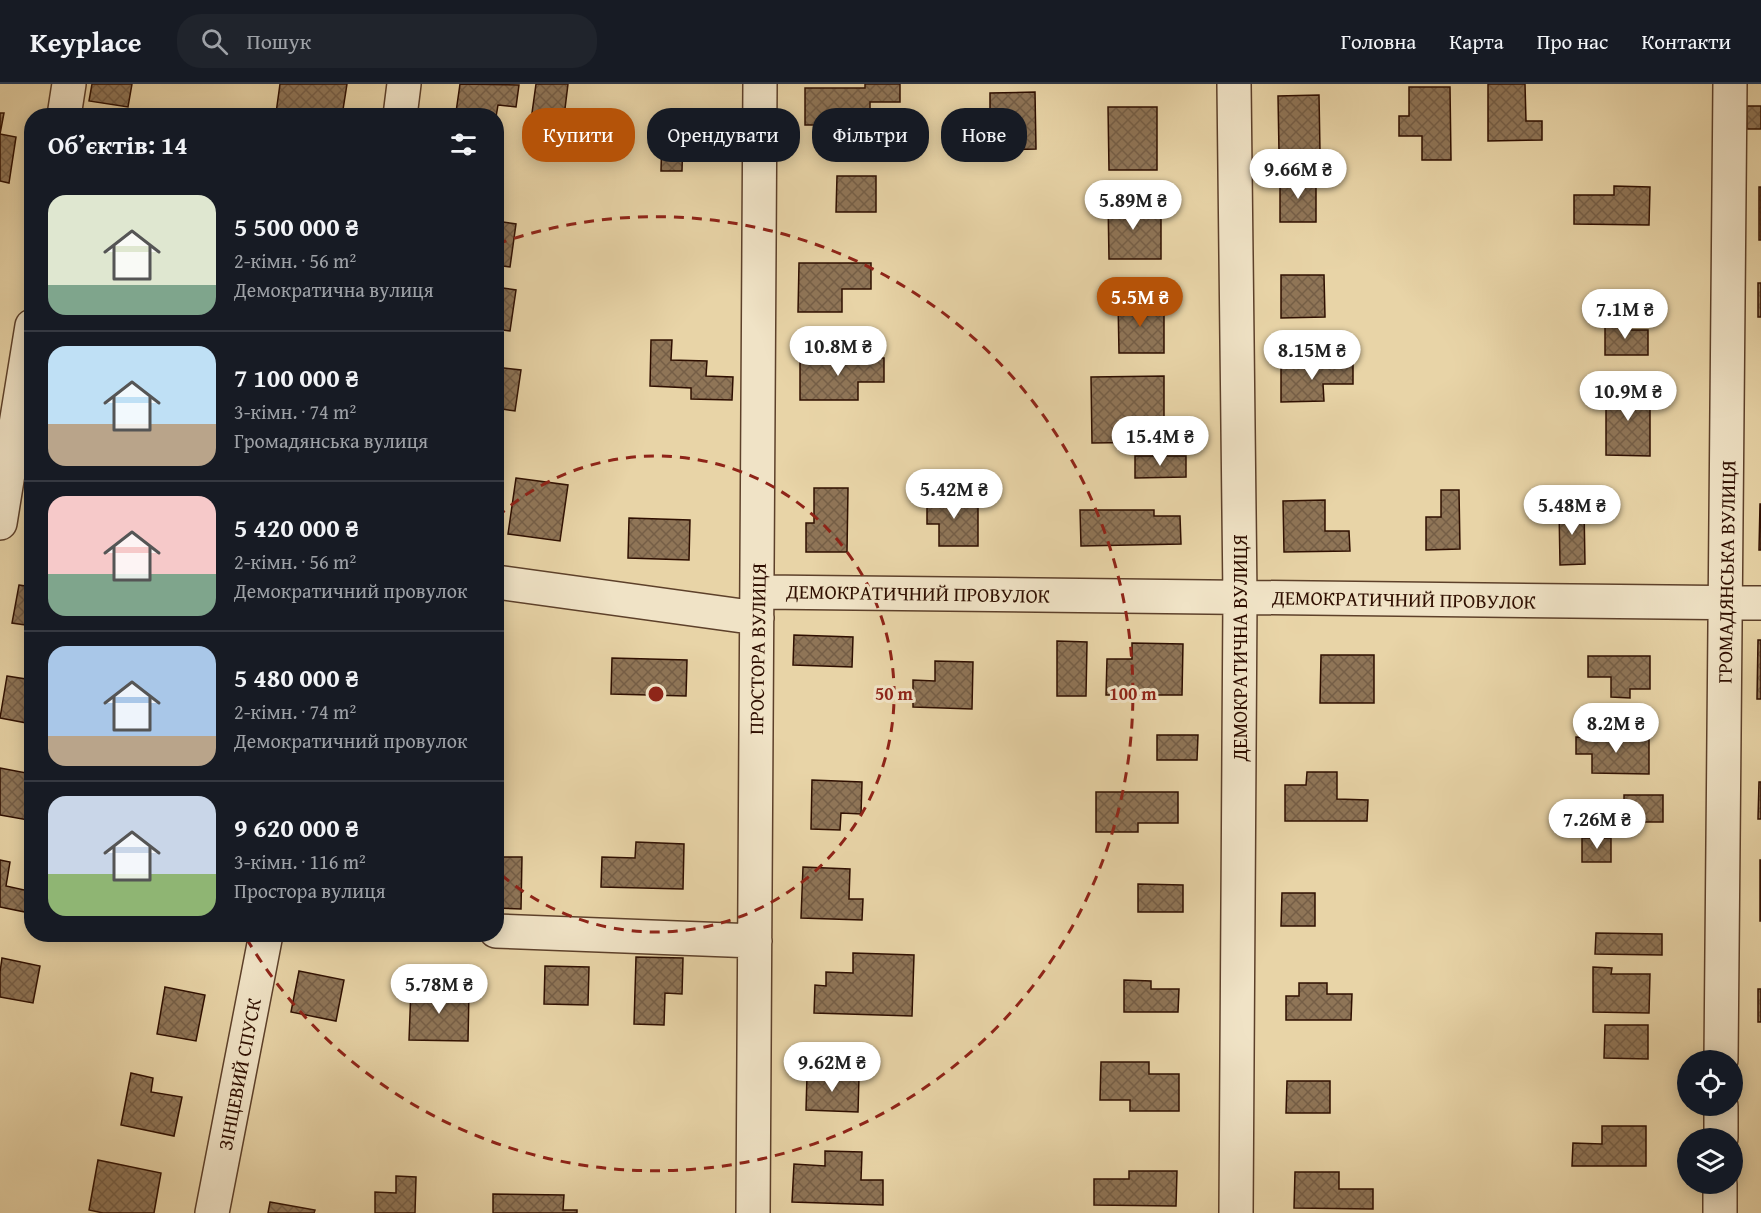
<!DOCTYPE html>
<html lang="uk">
<meta charset="utf-8">
<style>
body{margin:0;font-family:"Gentium Book Plus",serif;background:#20242c;color:#f1f3f6;height:100vh;display:flex;flex-direction:column;font-size:22px;white-space:nowrap}
*{box-sizing:border-box;margin:0}
p{font-size:20px;color:#9ea1a6}
.icon{flex:none;width:33px;height:33px;fill:none;stroke:currentColor;stroke-width:2;stroke-linecap:round;stroke-linejoin:round}
.map{position:relative;flex:1;overflow:hidden}
.panel{position:absolute;left:24px;top:24px;width:480px;height:834px;display:flex;flex-direction:column;background:#171b24;border-radius:24px;box-shadow:0 3px 15px #0003}
.panel>*{flex:none}
.banner{position:absolute;left:522px;top:24px;width:570px;height:54px;display:flex;gap:12px}
.controls{position:absolute;left:1677px;top:966px;display:grid;gap:12px}
.controls a{display:grid;place-items:center;width:66px;height:66px;border-radius:50%;background:#171b24;box-shadow:0 3px 15px #0003;font-size:30px}
.price{position:absolute;translate:-50% -51px;padding:0 14px;border-radius:21px;background:#fff;color:#222;font-size:20px;line-height:39px;filter:drop-shadow(0 2px 3px #0008)}
.price::after{content:'';position:absolute;left:50%;top:36px;width:18px;height:14px;margin-left:-9px;background:inherit;clip-path:polygon(0 0,100% 0,50% 100%)}
.price.current{background:#b45309;color:#fff}
ul{padding:0;list-style:none}
li{display:flex;align-items:center;gap:18px;height:150px;padding:0 24px}
li+li{border-top:2px solid #363941}
li span{display:grid;place-items:center;flex:none;width:168px;height:120px;border-radius:18px;color:#555}
li>.icon{margin-inline-start:auto}
span .icon{width:72px;height:72px;fill:#fffc;stroke-width:1}
li b{font-size:26px}
h2{display:flex;justify-content:space-between;align-items:center;height:72px;padding:0 24px;font-size:26px}
.chip{padding:0 21px;border-radius:24px;background:#171b24;box-shadow:0 3px 15px #0003;font-size:21px;line-height:54px}
.chip.current{background:#b45309;color:#fff}
header{display:flex;align-items:center;gap:36px;box-sizing:border-box;height:84px;padding:0 30px;background:#171b24;border-bottom:2px solid #363941}
header strong{font-size:28px}
nav{display:flex;gap:33px;margin-inline-start:auto;font-size:21px}
.search{width:420px;height:54px;background:#20242c;display:flex;align-items:center;gap:15px;box-sizing:border-box;padding:0 21px;border-radius:24px;color:#9ea1a6;font-size:22px}
.map>svg:first-child{display:block}
.building{fill:url(#building-cross-hatch);stroke:#2f0f01;stroke-width:1.5}
.lines{fill:none;stroke-linecap:round;stroke-linejoin:round}
.street-casing{stroke:#5d402a;stroke-width:36}
.street{stroke:#f0e3c6;stroke-width:33}
.ring{fill:none;stroke:#8f2418;stroke-width:3;stroke-dasharray:10 8}
.labels{text-anchor:middle;dominant-baseline:central;stroke-width:6;stroke-linejoin:round;paint-order:stroke}
.street-label{font-size:20px;fill:#2f0f01;stroke:#f0e3c6}
.centre{fill:#8f2418;stroke:#f0e3c6;stroke-width:3}
.ring-label{font-size:18px;text-anchor:middle;font-weight:bold;fill:#8f2418;stroke:#f0e3c6;stroke-width:6;stroke-linejoin:round;paint-order:stroke}
</style>
<header>
<strong>Keyplace</strong>
<div class="search"><svg class="icon" aria-label="search" viewBox="0 0 24 24"><circle cx="10" cy="10" r="6"/><path d="M15 15l6 6"/></svg>Пошук</div>
<nav><a>Головна</a><a>Карта</a><a>Про нас</a><a>Контакти</a></nav>
</header>
<div class="map">
<svg width="1761" height="1129" viewBox="0 0 1761 1129">
<defs>
<pattern id="building-cross-hatch" width="8" height="8" patternUnits="userSpaceOnUse" patternTransform="scale(1.5)"><rect width="8" height="8" fill="#8f7557"/><path d="M0 0l8 8M0 8l8-8" fill="none" stroke="#755e46"/></pattern>
</defs>
<rect width="100%" height="100%" fill="#e8d4a7"/>
<filter id="stains"><feTurbulence type="fractalNoise" baseFrequency=".00333" numOctaves="4"/><feColorMatrix values="0 0 0 0 .2 0 0 0 0 .09 0 0 0 0 .02 0 0 0 .5 -.17"/></filter>
<radialGradient id="worn" r=".72"><stop offset=".6" stop-color="#630" stop-opacity="0"/><stop offset="1" stop-color="#630" stop-opacity=".3"/></radialGradient>
<!-- building -->
<path class="building" d="M92 0H132L128 23 89 17Z
M280 0H347L342 32H296L276 29Z
M460 0 519 1 516 23 498 21 496 33 456 28Z
M536 0H568L564 33 532 29Z
M865 0H900V18H870V41H805V4H865Z
M1488 0H1525L1526 37H1542V56L1488 57Z
M1409 3H1450L1451 76H1422V52H1399V32H1409Z
M1035 8 1036 65 990 66V9Z
M1319 11 1320 67 1279 68 1278 12Z
M1747 22H1761V45H1747Z
M1108 23H1157V86H1109Z
M0 29H4L0 50Z
M0 50 16 53 9 99 0 97Z
M662 51 683 52 682 87H661Z
M837 92H876V128H836Z
M1316 94V138H1280V95Z
M1614 102 1650 103 1649 141 1574 140V111H1614Z
M1759 103H1761V156H1759Z
M1108 116H1146V131H1161V175H1109Z
M496 137 516 140 510 183 496 181Z
M799 179H871V205H842V228H798Z
M1281 191H1324L1325 233 1281 234Z
M1758 199H1761V233H1758Z
M496 203 516 206 510 247 496 245Z
M1147 215V229H1164V269H1119L1118 216Z
M1605 236H1623V246H1648V271H1605Z
M651 256H672L671 276 707 277 706 292 733 293 732 316 691 315V304L650 302Z
M800 274H884V298H858V316H800Z
M1353 281V300H1323L1324 317 1281 318V283Z
M496 283 521 286 515 327 496 324Z
M1164 292V358L1092 359 1091 293Z
M1606 304H1650V372L1606 371Z
M1135 372H1186V393L1135 394Z
M516 394 568 401 560 457 508 450Z
M814 404H848L847 468H806V439H814Z
M1441 406H1459L1460 465 1426 466V433H1441Z
M927 410H956V419H978V462H939V440H927Z
M1325 416V447H1349L1350 467 1284 468 1283 417Z
M1760 420H1761V466H1759Z
M1584 423 1585 480 1560 481 1559 424Z
M1080 426H1154V432H1180L1181 460 1081 462Z
M629 434 690 436 689 476 628 474Z
M19 501 32 503V542L12 539Z
M794 551 853 553 852 583 793 581Z
M1758 556H1761V615H1757Z
M1057 557 1087 558 1086 612H1057Z
M1132 559 1183 560 1182 611H1106L1107 575H1132Z
M1321 571H1374V619H1320Z
M1588 572H1650V605H1630V614L1611 613V593H1588Z
M612 574 687 576 686 612 611 610Z
M935 577 973 578 972 625 913 623V596L935 597Z
M7 592 32 596V640L0 634Z
M1157 651H1198L1197 676H1157Z
M1576 653 1649 654V690L1592 689V670H1576Z
M0 684 32 690V718L28 736 0 731Z
M1307 688H1337V715L1368 716 1367 737H1285V701H1306Z
M812 696 862 698 861 730 841 729 840 746 811 745Z
M1759 698H1761V735H1758Z
M1096 708H1178V739H1138V748H1096Z
M1624 711H1663V738H1624Z
M1582 754H1611V778H1582Z
M636 758 684 760 683 805 601 803 602 773 635 774Z
M496 773H522L521 825 496 824Z
M0 776 10 778 6 802 29 807 25 828 0 823Z
M1760 776H1761V837H1760Z
M803 783 850 785 849 815H863L862 836 801 834Z
M1138 800 1183 801V828H1138Z
M1282 809H1315V842H1281Z
M1596 849 1662 850V871L1595 870Z
M853 869 914 871 912 932 814 929 815 901 826 902V888L853 889Z
M636 873 683 874 682 910 665 909 664 941 634 940Z
M2 874 40 882 33 919 0 913V888Z
M545 882 589 883 588 921 544 920Z
M1593 883 1612 884 1611 890H1650L1649 929 1593 928Z
M299 887 344 896 336 937 291 928Z
M1124 896 1151 897V905H1179L1178 928H1124Z
M1299 899H1327V910H1352L1351 936H1286V912H1299Z
M165 903 205 911 196 957 157 950Z
M411 904 469 906 468 957 409 956Z
M1758 905H1761V938H1758Z
M1605 941H1648V975L1604 974Z
M1101 978H1149V990H1179V1027H1130V1016H1100Z
M131 989 153 994 151 1008 182 1013 174 1052 121 1041Z
M807 991 859 993 858 1028 806 1026Z
M1287 997H1330V1029H1286Z
M1602 1042H1646V1082H1572L1573 1059 1602 1060Z
M825 1067 862 1068 861 1096H883V1121L792 1118 794 1080 825 1082Z
M98 1076 161 1089 154 1129H103L89 1126Z
M1129 1087H1177L1176 1122 1094 1121V1095H1129Z
M1295 1088H1339V1105H1373V1125L1294 1124Z
M396 1092 416 1093 415 1129H375V1108L396 1109Z
M493 1110 564 1111 563 1126H577V1129H493Z
M270 1118 315 1126 314 1129H268Z"/>
<g class="lines">
<!-- street casing -->
<g class="street-casing">
<path id="street" d="M1234 0 1240 513 1236 1129
M64 32 69 0
M400 32 404 0
M0 439 32 242
M496 498 757 534
M758 508 1761 519
M496 847 755 857
M1721 976 1730 0
M1721 1054V1022
M212 1129 266 850
M753 1129 760 0
M1720 1129V1100"/>
</g>
<!-- street -->
<use href="#street" class="street"/>
</g>
<!-- distance rings -->
<g class="ring">
<path d="M497 433A238 238 0 1 1 497 787"/>
<path d="M497 160A477 477 0 1 1 245 852"/>
</g>
<g class="labels">
<!-- street labels -->
<g class="street-label">
<text transform="translate(1726 488) rotate(-89)">ГРОМАДЯНСЬКА ВУЛИЦЯ</text>
<text transform="translate(918 509) rotate(1)">ДЕМОКРАТИЧНИЙ ПРОВУЛОК</text>
<text transform="translate(1404 515) rotate(1)">ДЕМОКРАТИЧНИЙ ПРОВУЛОК</text>
<text transform="translate(1239 564) rotate(-90)">ДЕМОКРАТИЧНА ВУЛИЦЯ</text>
<text transform="translate(757 565) rotate(-89)">ПРОСТОРА ВУЛИЦЯ</text>
<text transform="translate(239 990) rotate(-79)">ЗІНЦЕВИЙ СПУСК</text>
</g>
</g>
<circle cx="656" cy="610" r="9" class="centre"/>
<g class="ring-label">
<text x="894" y="616">50 m</text>
<text x="1133" y="616">100 m</text>
</g>
<rect width="100%" height="100%" filter="url(#stains)"/>
<rect width="100%" height="100%" fill="url(#worn)"/>
</svg>
<div class="controls">
<a><svg class="icon" aria-label="locate" viewBox="0 0 24 24"><circle cx="12" cy="12" r="6"/><path d="M12 2v4M12 18v4M2 12h4M18 12h4"/></svg></a>
<a><svg class="icon" aria-label="layers" viewBox="0 0 24 24"><path d="M12 4l9 5-9 5-9-5zM3 14l9 5 9-5"/></svg></a>
</div>
<b class="price" style="left:1298px;top:116px">9.66M ₴</b>
<b class="price" style="left:1133px;top:147px">5.89M ₴</b>
<b class="price current" style="left:1140px;top:244px">5.5M ₴</b>
<b class="price" style="left:1625px;top:256px">7.1M ₴</b>
<b class="price" style="left:838px;top:293px">10.8M ₴</b>
<b class="price" style="left:1312px;top:297px">8.15M ₴</b>
<b class="price" style="left:1628px;top:338px">10.9M ₴</b>
<b class="price" style="left:1160px;top:383px">15.4M ₴</b>
<b class="price" style="left:954px;top:436px">5.42M ₴</b>
<b class="price" style="left:1572px;top:452px">5.48M ₴</b>
<b class="price" style="left:1616px;top:670px">8.2M ₴</b>
<b class="price" style="left:1597px;top:766px">7.26M ₴</b>
<b class="price" style="left:439px;top:931px">5.78M ₴</b>
<b class="price" style="left:832px;top:1009px">9.62M ₴</b>
<div class="banner">
<a class="chip current">Купити</a>
<a class="chip">Орендувати</a>
<a class="chip">Фільтри</a>
<a class="chip">Нове</a>
</div>
<section class="panel">
<h2>Об’єктів: 14<svg class="icon" aria-label="filters" viewBox="0 0 24 24"><path d="M4 7h16M4 17h16"/><circle cx="9" cy="7" r="2"/><circle cx="15" cy="17" r="2"/></svg></h2>
<ul>
<li><span style="background:linear-gradient(#dfe7d0 75%,#7fa58c 0)"><svg class="icon" aria-label="home" viewBox="0 0 24 24"><path d="M3 11l9-7 9 7M6 9v11h12V9"/></svg></span><div><b>5 500 000 ₴</b><p>2-кімн. · 56 m²</p><p>Демократична вулиця</p></div></li>
<li><span style="background:linear-gradient(#bfe0f5 65%,#b9a48a 0)"><svg class="icon" aria-label="home" viewBox="0 0 24 24"><path d="M3 11l9-7 9 7M6 9v11h12V9"/></svg></span><div><b>7 100 000 ₴</b><p>3-кімн. · 74 m²</p><p>Громадянська вулиця</p></div></li>
<li><span style="background:linear-gradient(#f6c9c9 65%,#7fa58c 0)"><svg class="icon" aria-label="home" viewBox="0 0 24 24"><path d="M3 11l9-7 9 7M6 9v11h12V9"/></svg></span><div><b>5 420 000 ₴</b><p>2-кімн. · 56 m²</p><p>Демократичний провулок</p></div></li>
<li><span style="background:linear-gradient(#a9c7e8 75%,#b9a48a 0)"><svg class="icon" aria-label="home" viewBox="0 0 24 24"><path d="M3 11l9-7 9 7M6 9v11h12V9"/></svg></span><div><b>5 480 000 ₴</b><p>2-кімн. · 74 m²</p><p>Демократичний провулок</p></div></li>
<li><span style="background:linear-gradient(#c9d6e8 65%,#8fb573 0)"><svg class="icon" aria-label="home" viewBox="0 0 24 24"><path d="M3 11l9-7 9 7M6 9v11h12V9"/></svg></span><div><b>9 620 000 ₴</b><p>3-кімн. · 116 m²</p><p>Простора вулиця</p></div></li>
</ul>
</section>
</div>
